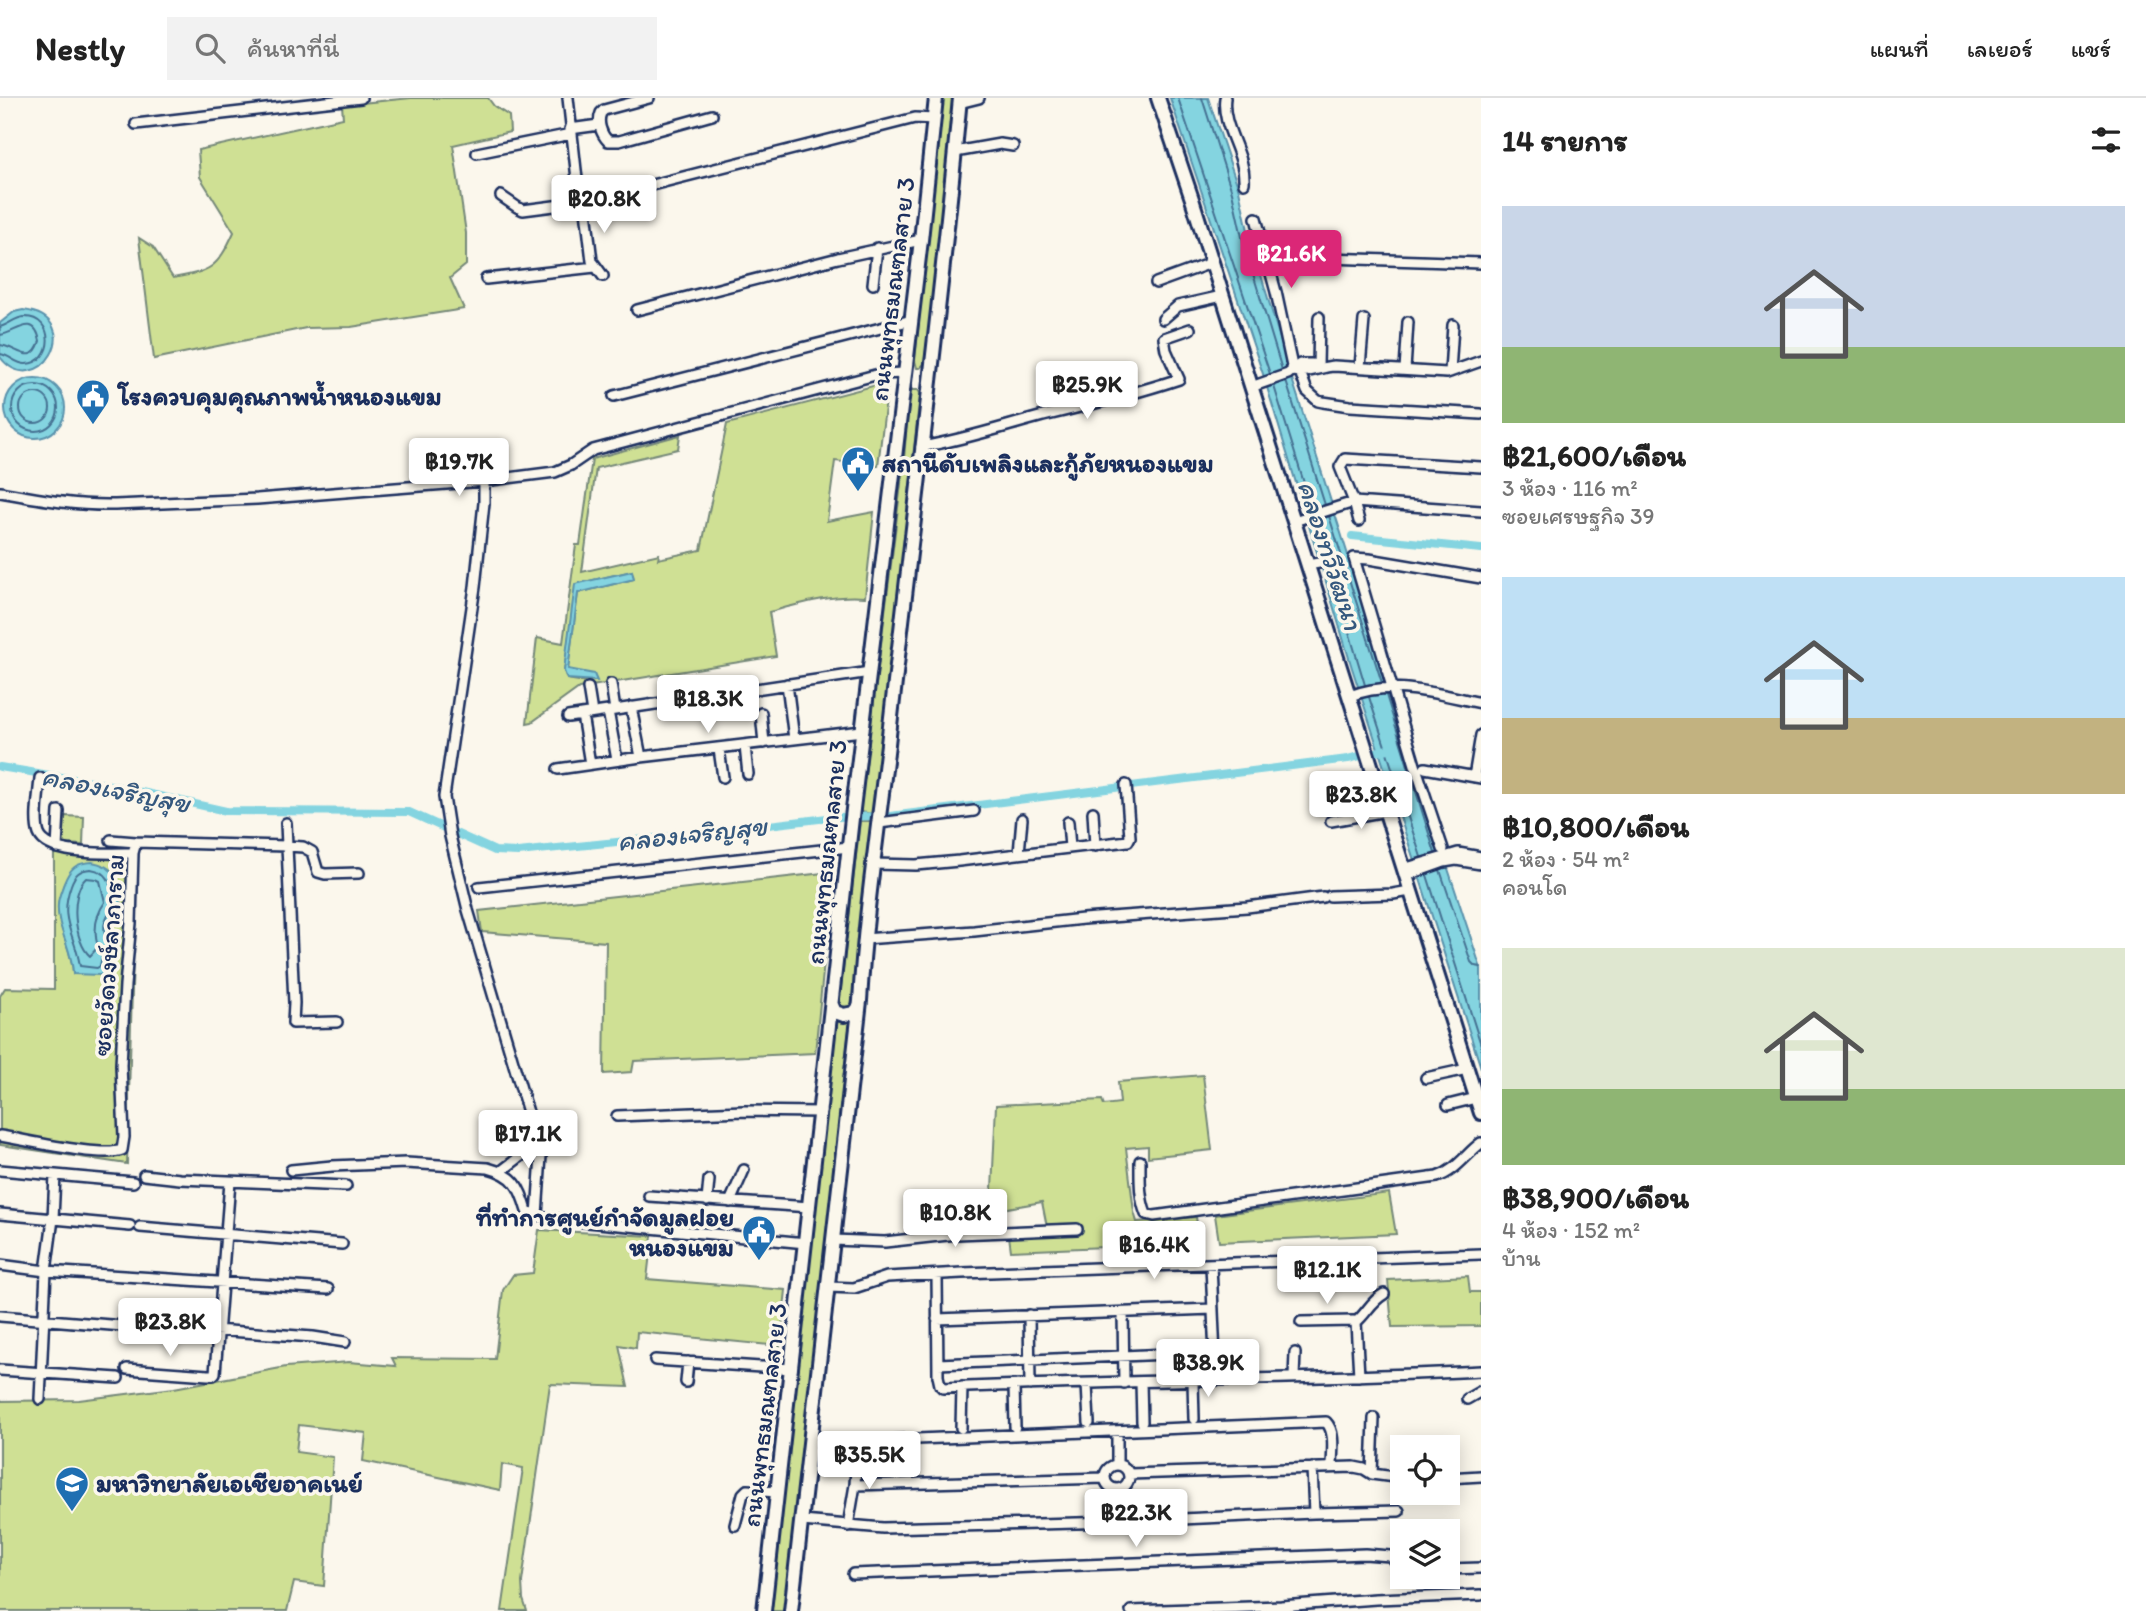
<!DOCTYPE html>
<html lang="th">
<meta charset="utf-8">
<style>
body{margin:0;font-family:Itim,"Playpen Sans Thai",sans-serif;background:#f2f2f2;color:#222;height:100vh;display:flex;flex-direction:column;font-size:26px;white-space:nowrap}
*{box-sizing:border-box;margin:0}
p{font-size:23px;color:#767676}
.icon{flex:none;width:38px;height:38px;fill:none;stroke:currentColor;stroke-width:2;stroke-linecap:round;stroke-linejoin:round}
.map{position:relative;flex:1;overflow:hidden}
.drawer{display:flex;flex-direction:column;background:#fff;width:665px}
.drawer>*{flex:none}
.buttons{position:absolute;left:1390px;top:1337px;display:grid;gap:14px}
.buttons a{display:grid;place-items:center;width:70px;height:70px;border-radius:0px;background:#fff;box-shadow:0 4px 18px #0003;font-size:35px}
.price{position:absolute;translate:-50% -60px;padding:0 16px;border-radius:7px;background:#fff;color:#222;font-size:23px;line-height:46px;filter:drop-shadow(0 2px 4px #0008)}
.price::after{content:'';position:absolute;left:50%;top:42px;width:21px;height:16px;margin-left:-10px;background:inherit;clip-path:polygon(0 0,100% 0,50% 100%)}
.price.active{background:#db2777;color:#fff}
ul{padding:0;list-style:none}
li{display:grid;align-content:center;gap:14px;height:371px;padding:0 21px}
li span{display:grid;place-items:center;height:217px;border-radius:0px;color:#555}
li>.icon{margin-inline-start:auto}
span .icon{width:126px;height:126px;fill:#fffc;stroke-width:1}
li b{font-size:30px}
h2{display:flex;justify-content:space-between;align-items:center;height:84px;padding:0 21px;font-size:30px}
header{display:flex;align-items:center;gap:42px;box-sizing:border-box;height:98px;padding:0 35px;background:#fff;border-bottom:2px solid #e0e0e0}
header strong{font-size:33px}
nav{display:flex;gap:38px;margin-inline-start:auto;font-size:24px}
.search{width:490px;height:63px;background:#f2f2f2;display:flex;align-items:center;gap:18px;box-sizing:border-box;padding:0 24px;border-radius:0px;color:#767676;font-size:26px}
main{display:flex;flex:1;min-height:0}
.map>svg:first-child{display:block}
.green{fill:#cfe094;stroke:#758879;stroke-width:2;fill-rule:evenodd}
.water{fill:#84d4e0;stroke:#5a92ac;stroke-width:2}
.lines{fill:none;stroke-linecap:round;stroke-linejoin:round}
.shore{stroke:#457192;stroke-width:2}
.canal{stroke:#84d4e0;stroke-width:8}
.minor-casing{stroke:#1b2f5e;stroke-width:14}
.secondary-casing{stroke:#1b2f5e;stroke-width:18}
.minor{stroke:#fbf7ec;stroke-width:9}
.secondary{stroke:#fbf7ec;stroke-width:12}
.labels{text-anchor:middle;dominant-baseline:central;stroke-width:7;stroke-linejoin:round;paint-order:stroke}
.street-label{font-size:26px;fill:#1b2f5e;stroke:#fbf7ec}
.poi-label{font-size:26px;font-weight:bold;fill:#1b2f5e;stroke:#fbf7ec;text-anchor:start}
.water-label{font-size:28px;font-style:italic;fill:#35587e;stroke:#fbf7ec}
</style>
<header>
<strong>Nestly</strong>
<div class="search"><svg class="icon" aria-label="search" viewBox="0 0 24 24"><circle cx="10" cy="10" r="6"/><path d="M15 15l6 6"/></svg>ค้นหาที่นี่</div>
<nav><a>แผนที่</a><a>เลเยอร์</a><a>แชร์</a></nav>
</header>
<main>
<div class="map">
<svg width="1481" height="1513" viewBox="0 0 1481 1513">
<rect width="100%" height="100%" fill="#fbf7ec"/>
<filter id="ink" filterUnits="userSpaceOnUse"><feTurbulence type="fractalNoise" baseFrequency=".0143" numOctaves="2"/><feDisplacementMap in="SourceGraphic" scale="14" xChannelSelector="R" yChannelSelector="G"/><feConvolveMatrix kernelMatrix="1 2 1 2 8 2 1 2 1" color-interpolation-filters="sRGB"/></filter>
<g filter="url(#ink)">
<!-- green -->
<path class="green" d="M411 0H488L494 8 509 18 510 34 453 47 466 135V167L450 180 464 211 351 229 306 230 154 261 139 140 153 149 173 180C211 173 217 171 234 134L200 79 198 52 343 20 342 7Z
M941 0H955L945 111 924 266 920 270H917L915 263Z
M888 284 878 368 835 363 827 423 874 414 865 499C832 496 800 506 769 514L776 558 579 590 532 624 527 625 537 540 563 545 576 447H580L592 361 680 337 678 351 596 370 582 474 659 456 658 461 701 452 727 326ZM632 473 634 481 578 495 568 571 585 584 567 581 564 573 576 486Z
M911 292H918L920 295 875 716 860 714 904 362 909 294Z
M65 718 84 719 83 747 63 746Z
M860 723H875L851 908 848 913H843L839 907Z
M54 747 136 752 127 1066 0 1047V898L5 890 54 891ZM64 786 121 803 123 809C108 824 109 832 117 852L108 861 73 876C73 853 58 832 58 808 58 801 62 793 64 786Z
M833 774 815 955 634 963 632 974 604 976 606 844 482 834 479 813Z
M836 920 841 923 850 922 785 1513H771Z
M1203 977 1212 1052 1148 1059V1048L1126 1050 1134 1114 1137 1124 1196 1119 1200 1145 1011 1153 1009 1138 1047 1129 1042 1104 991 1113 996 1007 1102 1002 1104 1007 1120 1005 1118 984Z
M1389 1095 1396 1136 1219 1144 1215 1117Z
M539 1132 652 1138 647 1181 786 1192 780 1248 637 1234 636 1250 619 1247 628 1289 550 1286 522 1484 523 1501 527 1513H502L523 1370 502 1366 500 1392 363 1363 366 1335 299 1327 296 1354 333 1359 324 1488 294 1484 287 1513H0V1303L79 1302 174 1290 286 1269 349 1264 396 1268 392 1260 495 1261 503 1192 513 1177 533 1175Z
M1468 1178 1470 1194H1481V1228L1392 1229 1388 1182Z"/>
<!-- water -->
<path class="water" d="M1170 0H1208L1239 92 1249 137 1293 284 1434 728 1481 871V970L1352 570 1263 276Z
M23 212C91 220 37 307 0 259V225L14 214Z
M5 310a30 30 0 1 1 60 0a30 30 0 1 1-60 0Z
M632 473 634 481 578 495 568 571 594 576 597 583 567 581 564 573 575 486Z
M92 764C123 770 113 786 123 809 99 834 119 835 116 858L108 861 107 873 100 877 73 876C73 852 56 830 58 806 58 800 62 791 64 785 70 770 76 765 92 764Z"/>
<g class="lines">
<!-- shore -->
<path class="shore" d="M1178 0 1270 276
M1202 0 1232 94 1242 139 1282 272
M0 229C9 227 15 219 25 219 55 219 55 264 26 266 15 266 10 257 0 256
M0 237C15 236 34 213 40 243 32 270 16 248 0 247
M1286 283 1325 407
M12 310a23 23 0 1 1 46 0a23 23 0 1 1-46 0Z
M1274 288 1312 411
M20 310a15 15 0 1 1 30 0a15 15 0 1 1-30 0Z
M1329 418 1382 585
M1329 467 1365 587
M1386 597 1435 755
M1369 599 1421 759
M91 771C113 775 110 788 114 807 101 825 103 830 108 852L102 858 100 868 97 870 80 868C75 835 58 823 71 787 75 776 79 772 91 771Z
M1440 772 1471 864 1475 868 1481 869
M1427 777 1481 947
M86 780 96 781 100 783 105 804C95 818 93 832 98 849L90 858C74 844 69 796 86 780Z"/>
<!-- canal -->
<path class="canal" d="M1352 438 1481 451
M0 669 110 687 226 713 409 714 495 753 518 754 686 737 836 719 890 718 1348 661 1388 651"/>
<!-- minor casing -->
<g class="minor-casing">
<path id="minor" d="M568 0 578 90 581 101 585 104 915 20 934 21
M649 0 604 12 601 15C597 24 601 36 608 43H619L712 17
M1225 0C1221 29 1246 56 1244 85
M959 5 979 0
M136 26 361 0
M570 31 599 27
M955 54 1000 46 1013 48
M477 55 571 36
M501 98 517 109 523 112 585 104 592 163 603 178
M1256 120 1276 194 1293 273
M1266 158 1481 165
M486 181 595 169
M1156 185 1211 165
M873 186 877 150
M637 212 838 160 921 142
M1163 221 1178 208 1222 198
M1318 269 1319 219
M1360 269 1364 222
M1405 272 1408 224
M1293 273C1307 276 1320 269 1334 268L1447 275 1481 263
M1300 274 1307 293 1318 303 1323 304 1350 308 1481 316
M1450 274 1453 227
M1251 289 1288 276 1300 266H1312L1318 269
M614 298 912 222
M921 349C963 342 1002 329 1043 318 1089 307 1134 296 1179 281L1166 252 1164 240 1190 231
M484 383V405L475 489 444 699 450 738 468 812 541 1058 537 1117
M0 394C39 401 76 408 115 407L257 401 484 383 555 374 571 367 593 352 879 276 906 275
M1294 423 1354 404 1481 413
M1359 423 1354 404 1340 369 1345 361 1481 369
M1308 467 1324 464
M611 586 615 612
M787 586 794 641
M588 590 592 615
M1350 598C1393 581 1437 596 1481 605
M631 609 641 659
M608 613 617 662
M761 615 764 645
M582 617 590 666
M568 619 870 574
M745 648 748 676
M719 651 723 679
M1425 670 1481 680
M558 671 641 659 862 633
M1474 679 1481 637
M40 680C39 695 34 723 39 736 48 759 112 755 133 755
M1093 714 1095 748
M1331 723 1386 713
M1068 724 1070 750
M286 725 287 748 303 749 312 754 318 774 325 776 359 775
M879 725 974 713
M111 742 136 744
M57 750 59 713
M1443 751 1415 667 1354 460 1369 461 1481 480
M1019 755 1022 721
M873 766 916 767 959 763 1128 743 1130 739 1126 687
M1403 771 1458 755 1481 759
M1405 778 1444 764 1456 762 1481 766
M479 789 849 749
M1330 798 1393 796 1410 793
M864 841 974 833 1083 821 1247 809 1323 799
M1426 980 1467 971
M1448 1007 1476 1000
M617 1018 744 1013 821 1014
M0 1038C26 1042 101 1060 122 1052L124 1039 121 967 125 887 131 825 133 755 136 744 287 748 294 905 293 925 337 924
M1140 1063C1140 1080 1139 1099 1146 1116L1154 1118 1437 1079C1456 1073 1466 1056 1481 1045
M0 1072 133 1084
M291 1072 332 1068 406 1065 488 1070C515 1077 520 1089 527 1113L546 1120 806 1145
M500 1074 537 1046
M144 1077 180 1081 346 1088
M649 1098 810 1109
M707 1103 709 1082
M730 1104 744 1072
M0 1116 130 1128
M140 1129 342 1146
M833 1142 885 1144 957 1136 1077 1131
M0 1167 46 1173 328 1191
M1211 1167 1216 1282
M937 1177 938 1278 940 1287 943 1290C1123 1282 1302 1282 1481 1273
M828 1189 854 1190 887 1179 962 1175 1481 1156
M1123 1215 1124 1285
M1029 1217 1030 1287
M0 1218 123 1228
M937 1221 1213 1211
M1301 1224 1354 1223 1356 1224 1359 1278
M1356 1224C1367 1215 1371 1203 1384 1196
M130 1226 313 1239 345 1244
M655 1262 792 1271
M938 1266 1214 1254
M127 1271 208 1277H213L215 1275 230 1084
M0 1272 118 1280
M1294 1279 1295 1255
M1193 1283 1194 1321
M686 1284 688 1264
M1141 1284 1142 1324
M1087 1286 1089 1325
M1014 1288 1015 1329
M40 1301 46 1173 53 1121 55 1077
M1467 1301 1481 1293
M961 1330 962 1289
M1117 1333V1367
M1105 1379a12 12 0 1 1 24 0a12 12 0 1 1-24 0Z
M1312 1370 1314 1415
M1129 1376 1354 1369 1364 1371 1372 1376 1402 1380
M1372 1376 1374 1320
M1447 1380 1481 1378
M855 1387 1105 1380
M802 1423 883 1430 1116 1424 1314 1415 1399 1413
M1116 1424V1392
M735 1427 743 1396 747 1392 778 1394
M848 1428 855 1387 857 1352 862 1345 869 1343 1326 1324C1336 1334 1332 1355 1332 1369
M1447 1471 1481 1470
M853 1476 1365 1456 1390 1458 1402 1471
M1131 1513 1281 1508 1376 1501 1481 1497"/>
</g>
<!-- secondary casing -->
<g class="secondary-casing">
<path id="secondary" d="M1158 0 1192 101 1481 1015
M832 907 835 914 844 917 854 915 859 909
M764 1513 853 711 921 142 936 0
M791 1513 860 903C865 817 878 732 888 646 912 431 940 216 960 0"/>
</g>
<!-- minor -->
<use href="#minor" class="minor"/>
<!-- secondary -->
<use href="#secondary" class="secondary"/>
</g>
</g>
<!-- icons -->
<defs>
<g id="civic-pin" transform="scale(1.75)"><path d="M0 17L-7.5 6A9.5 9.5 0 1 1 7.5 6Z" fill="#1f6fb2" stroke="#fbf7ec"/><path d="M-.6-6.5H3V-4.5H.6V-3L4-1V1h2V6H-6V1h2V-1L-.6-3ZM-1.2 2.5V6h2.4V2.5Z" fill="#fff"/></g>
<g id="university-pin" transform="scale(1.75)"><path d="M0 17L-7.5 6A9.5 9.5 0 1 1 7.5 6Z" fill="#1f6fb2" stroke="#fbf7ec"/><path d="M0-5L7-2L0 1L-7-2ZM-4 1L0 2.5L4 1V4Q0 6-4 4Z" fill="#fff"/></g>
</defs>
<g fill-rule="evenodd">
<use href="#civic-pin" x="93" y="298"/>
<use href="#civic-pin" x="858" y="365"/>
<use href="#civic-pin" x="759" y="1134"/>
<use href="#university-pin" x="72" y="1385"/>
</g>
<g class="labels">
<!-- street labels -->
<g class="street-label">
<text transform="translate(892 191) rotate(-83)">ถนนพุทธมณฑลสาย 3</text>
<text transform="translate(826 754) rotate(-84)">ถนนพุทธมณฑลสาย 3</text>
<text transform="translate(108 857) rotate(-86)">ซอยวัดวงษ์ลาภาราม</text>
<text transform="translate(764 1317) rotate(-83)">ถนนพุทธมณฑลสาย 3</text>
</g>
<!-- poi labels -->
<g class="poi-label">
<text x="118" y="298">โรงควบคุมคุณภาพน้ำหนองแขม</text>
<text x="882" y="365">สถานีดับเพลิงและกู้ภัยหนองแขม</text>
<text x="734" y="1119" text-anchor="end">ที่ทำการศูนย์กำจัดมูลฝอย<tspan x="734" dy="30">หนองแขม</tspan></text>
<text x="96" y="1385">มหาวิทยาลัยเอเชียอาคเนย์</text>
</g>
<!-- water labels -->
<g class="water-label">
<text transform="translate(1331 457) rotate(72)">คลองทวีวัฒนา</text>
<text transform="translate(116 691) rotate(11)">คลองเจริญสุข</text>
<text transform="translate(692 735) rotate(-6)">คลองเจริญสุข</text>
</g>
</g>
</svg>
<div class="buttons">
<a><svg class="icon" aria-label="locate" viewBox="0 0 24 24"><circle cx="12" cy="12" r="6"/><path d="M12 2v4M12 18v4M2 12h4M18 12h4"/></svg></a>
<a><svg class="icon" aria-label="layers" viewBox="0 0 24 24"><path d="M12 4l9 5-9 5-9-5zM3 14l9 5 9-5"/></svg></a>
</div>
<b class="price" style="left:604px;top:137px">฿20.8K</b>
<b class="price active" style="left:1291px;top:192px">฿21.6K</b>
<b class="price" style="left:1087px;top:323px">฿25.9K</b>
<b class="price" style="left:459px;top:400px">฿19.7K</b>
<b class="price" style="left:708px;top:637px">฿18.3K</b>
<b class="price" style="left:1361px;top:733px">฿23.8K</b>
<b class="price" style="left:528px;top:1072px">฿17.1K</b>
<b class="price" style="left:955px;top:1151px">฿10.8K</b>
<b class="price" style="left:1154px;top:1183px">฿16.4K</b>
<b class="price" style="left:1327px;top:1208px">฿12.1K</b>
<b class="price" style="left:170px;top:1260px">฿23.8K</b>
<b class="price" style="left:1208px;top:1301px">฿38.9K</b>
<b class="price" style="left:869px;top:1393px">฿35.5K</b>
<b class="price" style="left:1136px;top:1451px">฿22.3K</b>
</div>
<section class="drawer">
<h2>14 รายการ<svg class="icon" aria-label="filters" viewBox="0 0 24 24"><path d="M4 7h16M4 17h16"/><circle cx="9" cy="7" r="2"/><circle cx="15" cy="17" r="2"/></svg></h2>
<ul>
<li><span style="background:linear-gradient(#c9d6e8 65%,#8fb573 0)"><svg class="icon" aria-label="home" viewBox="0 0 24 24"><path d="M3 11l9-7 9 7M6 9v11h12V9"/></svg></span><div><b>฿21,600/เดือน</b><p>3 ห้อง · 116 m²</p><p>ซอยเศรษฐกิจ 39</p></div></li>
<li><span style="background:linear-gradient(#bfe0f5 65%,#c2b280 0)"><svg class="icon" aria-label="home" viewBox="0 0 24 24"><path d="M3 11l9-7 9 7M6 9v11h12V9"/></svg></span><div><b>฿10,800/เดือน</b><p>2 ห้อง · 54 m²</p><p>คอนโด</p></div></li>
<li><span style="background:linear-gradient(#dfe7d0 65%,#8fb573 0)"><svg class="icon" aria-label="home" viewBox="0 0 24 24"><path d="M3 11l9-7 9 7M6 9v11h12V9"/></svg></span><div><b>฿38,900/เดือน</b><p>4 ห้อง · 152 m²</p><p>บ้าน</p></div></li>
</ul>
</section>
</main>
